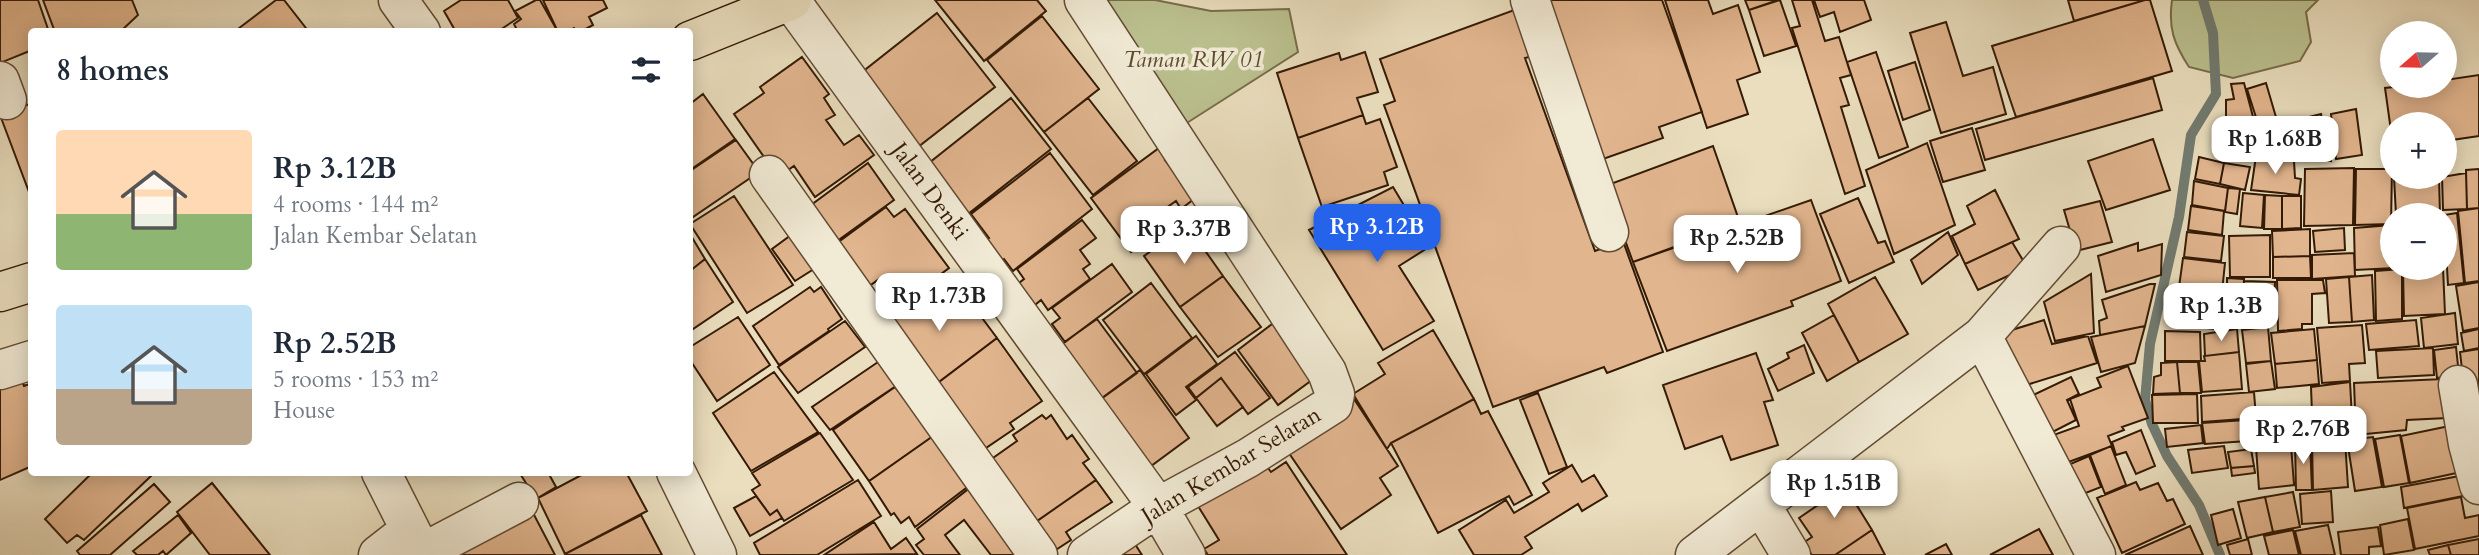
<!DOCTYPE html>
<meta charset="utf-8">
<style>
body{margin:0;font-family:Cardo,serif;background:#f2f2f3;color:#1f2937;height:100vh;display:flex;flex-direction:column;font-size:26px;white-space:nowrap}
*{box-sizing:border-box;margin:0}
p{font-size:23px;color:#747a83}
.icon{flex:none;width:38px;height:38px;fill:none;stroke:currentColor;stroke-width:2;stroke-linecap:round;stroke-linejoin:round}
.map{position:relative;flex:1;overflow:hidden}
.sheet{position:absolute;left:28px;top:28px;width:665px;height:448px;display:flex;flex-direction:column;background:#fff;border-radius:7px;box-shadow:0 4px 18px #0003}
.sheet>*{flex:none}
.needle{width:46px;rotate:250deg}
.fabs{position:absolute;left:2380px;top:21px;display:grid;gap:14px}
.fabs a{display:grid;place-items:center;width:77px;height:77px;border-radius:50%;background:#fff;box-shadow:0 4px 18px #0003;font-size:35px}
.price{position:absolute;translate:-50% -60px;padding:0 16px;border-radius:14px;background:#fff;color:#222;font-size:23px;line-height:46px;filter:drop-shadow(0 2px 4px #0008)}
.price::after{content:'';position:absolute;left:50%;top:42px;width:21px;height:16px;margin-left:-10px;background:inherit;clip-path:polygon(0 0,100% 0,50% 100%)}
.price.active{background:#2563eb;color:#fff}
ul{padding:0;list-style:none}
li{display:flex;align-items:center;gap:21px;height:175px;padding:0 28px}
li span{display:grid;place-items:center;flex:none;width:196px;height:140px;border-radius:7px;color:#555}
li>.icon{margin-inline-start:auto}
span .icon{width:84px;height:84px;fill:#fffc;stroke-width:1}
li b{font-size:30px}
h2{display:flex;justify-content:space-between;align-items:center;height:84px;padding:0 28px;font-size:30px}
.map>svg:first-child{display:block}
.green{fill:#bbc08f;stroke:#786d4a;stroke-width:2}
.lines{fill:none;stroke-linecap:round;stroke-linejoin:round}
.stream{stroke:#717b71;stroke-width:10}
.building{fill:#e1b58e;stroke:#341a05;stroke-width:2}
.minor-casing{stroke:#624b33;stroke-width:41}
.major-casing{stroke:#341a05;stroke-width:41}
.minor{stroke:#f1ead5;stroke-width:38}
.major{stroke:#eadebe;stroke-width:38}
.labels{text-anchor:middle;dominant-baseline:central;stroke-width:7;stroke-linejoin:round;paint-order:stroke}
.park-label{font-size:23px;font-style:italic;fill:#5c4c2e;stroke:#f1ead5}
.street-label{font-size:23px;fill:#341a05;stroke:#f1ead5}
</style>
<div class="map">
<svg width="2479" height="555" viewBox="0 0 2479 555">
<rect width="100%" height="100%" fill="#eadebe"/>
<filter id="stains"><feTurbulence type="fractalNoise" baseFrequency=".00286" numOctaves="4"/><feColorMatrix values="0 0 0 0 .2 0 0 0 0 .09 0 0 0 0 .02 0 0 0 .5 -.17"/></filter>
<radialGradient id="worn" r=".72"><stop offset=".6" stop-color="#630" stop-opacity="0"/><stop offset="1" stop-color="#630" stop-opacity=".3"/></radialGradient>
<!-- green -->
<path class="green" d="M1091 0H1155L1211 11 1289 9 1298 52 1179 128Z
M2172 0H2318L2306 12 2311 42 2300 61 2233 78 2189 67C2174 44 2168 28 2172 0Z"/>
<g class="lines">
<!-- stream -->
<path class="stream" d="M2203 0 2213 33 2216 94 2191 135 2179 217 2150 344 2145 400 2152 424 2167 456 2199 505 2220 555"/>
</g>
<!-- building -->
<path class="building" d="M0 0H38L49 32H32V50L0 63Z
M43 0H132L138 15 120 32H55Z
M276 0H284L309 32H234Z
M461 0H508L518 18 497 32H456L444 11Z
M536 0H540L558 32H518L514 24 521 19 515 11Z
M543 0H603L607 8 589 17 593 25 580 32H576L574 28 566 32H558Z
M935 0H1037L1046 11 984 61Z
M1547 0H1662L1702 112 1659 127 1663 138 1603 159Z
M1665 0H1708L1713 14 1738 5 1760 72 1737 80 1748 114 1707 128Z
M1745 0H1778L1749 10Z
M1780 0 1796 46 1764 56 1749 10Z
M1792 0H1812L1825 41 1839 37 1851 75 1840 78 1849 105 1841 107 1865 186 1845 194 1792 28 1800 26Z
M1814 0H1864L1871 20 1840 32 1834 12 1820 17Z
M2068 0H2145L2074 21Z
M2145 0H2150L2172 71 2016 117 1992 46Z
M1517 9 1533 56 1525 58 1595 251 1623 241 1663 352 1607 373 1604 367 1493 407 1384 105 1395 101 1380 59Z
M937 13 995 87 918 147 861 73Z
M1042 16 1099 89 1044 132 987 60Z
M1946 22 1963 76 1993 67 2006 114 1941 133 1910 33Z
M1365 52 1378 92 1357 98 1363 115 1298 138 1277 73 1339 53 1341 60Z
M1876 52 1908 147 1879 158 1847 62Z
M802 57 829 94 824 98 835 115 826 120 844 145 859 135 874 155 815 197 794 166 778 177 734 114 764 93 760 87Z
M1915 62 1930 110 1903 120 1888 71Z
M2479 75V136L2445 141V124H2392V138L2385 88 2403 86H2445V80Z
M2153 78 2162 110 1985 160 1976 129Z
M2244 83 2256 128 2226 122V100L2234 99 2231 84Z
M2266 83 2278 124 2260 130 2247 89Z
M703 94 735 139 690 170V104Z
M1011 98 1051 149 968 214 929 163Z
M1088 98 1137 161 1093 195 1044 132Z
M32 103V200L0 115Z
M2356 109 2362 155 2336 159 2331 114Z
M2321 114 2325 135 2297 141 2293 121Z
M1363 115 1366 124 1380 119 1397 167 1384 172 1388 185 1322 207 1298 138Z
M2229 123 2260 130 2255 154 2224 147Z
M1972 128 1985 170 1943 182 1930 141Z
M2325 135 2331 161 2293 156 2291 143Z
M2260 138 2288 141 2284 159 2256 155Z
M2153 139 2170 190 2106 210 2088 161Z
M736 140 759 172 690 219V171Z
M1927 143 1955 225 1894 254 1866 170Z
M1713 146 1740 223 1633 262 1605 186Z
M1159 148 1167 159 1165 160 1194 199 1181 209 1176 201 1148 221 1157 233 1131 252 1091 198Z
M1050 153 1092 209 1013 271 1004 259 1001 261 985 241 989 238 971 214Z
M2256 156 2294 161 2295 178 2301 179 2299 195 2251 190Z
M2199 157 2224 163 2220 184 2195 179Z
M868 163 894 200 833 244 807 208Z
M2224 163 2250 167 2245 190 2220 184Z
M2354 168 2353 225 2304 226 2305 169Z
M2356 169H2392L2391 224 2355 225Z
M2479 169V208L2467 209 2466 170Z
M2466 173 2467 209 2443 210 2442 177Z
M2394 177H2439L2440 215H2396Z
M2194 181 2228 188 2225 211 2192 205Z
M1393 187 1429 247 1399 266 1434 321 1383 350 1309 230Z
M2228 188 2240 189 2237 214 2225 212Z
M1995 190 2019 239 1965 264 1952 236 1975 224 1967 206Z
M2243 193 2264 195 2262 228 2240 226Z
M2265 195 2282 196V229H2264Z
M734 196 793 285 747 313 690 224Z
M2282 196H2301V228L2282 229Z
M1858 198 1878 243 1885 241 1894 262 1849 283 1820 214Z
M1811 200 1841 281 1791 301 1793 306 1667 351 1633 262Z
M2100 201 2112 242 2076 251 2064 210Z
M2191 206 2224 211 2222 235 2188 230Z
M886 207 894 217 905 209 949 268 885 316 873 302 890 289 882 277 861 292 829 249Z
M2479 208V281L2465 283 2458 211Z
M2457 213 2464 283 2448 285 2444 215Z
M1082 220 1096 238 1080 250 1090 264 1083 269 1090 279 1048 310 1041 300 1035 305 1019 283 1024 279 1017 269Z
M1187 225 1223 276 1180 307 1144 256Z
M2392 225V268H2395L2355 270 2354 228Z
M802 227 825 262 795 281 772 249Z
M2344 228 2345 250 2315 252 2313 231Z
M2310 229V256L2273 257 2272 231Z
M1948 232 1958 255 1922 284 1911 260Z
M2187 232 2224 236 2221 261 2184 257Z
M690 234 705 259 690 271Z
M2270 235V277H2230L2229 236Z
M2012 242 2027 267 1978 290 1965 264Z
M2138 243V251L2162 244 2161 275 2106 292 2098 256Z
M2354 253 2355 276 2312 279V255Z
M2310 256 2311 278H2273V257Z
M2183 258 2225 263 2222 292 2179 287Z
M705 259 733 302 690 331V271Z
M1112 264 1132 292 1065 342 1052 324 1060 318 1052 308Z
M2422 268H2443L2445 314 2404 316 2403 270Z
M2402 269V319L2376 321 2375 271Z
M2091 274 2094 333 2055 341 2044 302Z
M2372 275 2374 320 2352 322 2349 277Z
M1223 276 1261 327 1218 357 1180 307Z
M1875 277 1908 334 1859 362 1828 304Z
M2349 277 2352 322 2329 323 2326 279Z
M2227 278 2244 279 2243 305H2227Z
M2277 280H2323L2325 293 2312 294V324H2302V329L2278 331Z
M2244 281 2275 282 2274 311H2243Z
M2479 282V328L2463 331 2456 286Z
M956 283 997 338 931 388 881 320 917 294 925 306Z
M1151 283 1192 338 1144 374 1103 320Z
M2150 284H2155L2145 326 2100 335 2099 321 2107 318 2102 300Z
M810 287 814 292 821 287 842 319 828 329 829 331 779 365 753 326Z
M2179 287 2226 293 2222 330 2173 324Z
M2455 313 2458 344 2424 348 2421 318Z
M1834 315 1859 362 1827 381 1802 333Z
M738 317 770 365 717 401 690 360V347Z
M1097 319 1137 373 1098 401 1059 346Z
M2044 320 2052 344 2088 336 2097 363 2020 387 2002 333Z
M2416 320 2419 346 2369 350 2366 324Z
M845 321 865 347 798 393 778 367Z
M1276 321 1316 377 1278 405 1238 350Z
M2362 325 2365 363 2349 364 2350 381 2322 383 2317 328Z
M2145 326 2135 363 2101 372 2091 337Z
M2268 327 2271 361 2246 363 2242 330Z
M2237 329 2239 352 2205 356 2204 334Z
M2314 329 2317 360 2275 364 2271 333Z
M2479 329V348L2464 351 2461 333Z
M1433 330 1474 399 1391 443 1387 449 1353 394 1385 374 1378 363Z
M2165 331 2200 332 2201 361H2165Z
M1196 336 1217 364 1186 387 1196 400 1176 415 1146 374Z
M997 338 1042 401 1010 423 1014 429 977 454 931 388Z
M1804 345 1814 373 1778 391 1768 369 1789 358 1787 353Z
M2456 347 2459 375 2437 378 2434 350Z
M2433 348 2434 375 2378 378 2376 351Z
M2479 349V410L2467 411 2460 352Z
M1235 352 1270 398 1248 414 1221 378 1196 398 1188 387Z
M2239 352 2242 389 2202 392 2199 361H2205L2204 356Z
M1756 353 1773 400 1764 402 1778 445 1731 460 1722 436 1685 449 1663 385Z
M2317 360 2319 384 2277 388 2275 364Z
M2271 361 2275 389 2249 392 2246 364Z
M878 362 896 386 830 430 812 407Z
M2177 362 2180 393 2153 394 2154 377 2161 375V363Z
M2177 362H2198L2201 393H2180Z
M2128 366 2148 418 2122 427 2124 430 2108 436 2112 446 2055 467 2045 438 2079 426 2070 399 2101 387 2097 378Z
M1140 370 1189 438 1147 469 1098 401Z
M774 372 818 432 751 471 713 413Z
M2071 377 2079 394 2067 400 2076 420 2041 438 2023 400Z
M21 378 24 386 32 383V466L0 480V386Z
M1221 378 1243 407 1217 426 1196 398Z
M2443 379 2447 418 2407 420 2406 430 2356 435 2354 383Z
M2350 382 2353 436 2313 440 2311 387Z
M895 387 933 436 869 481 833 430Z
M2254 392 2256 418 2202 422 2201 396Z
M1538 393 1567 467 1549 474 1520 400Z
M2197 394 2198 423H2153L2152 395Z
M1352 396 1398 466 1380 478 1391 495 1341 529 1282 443Z
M1474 399 1481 414 1488 411 1532 495 1514 505 1509 496 1438 533 1391 443Z
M1042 415 1046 419 1051 415 1067 439 1072 435 1089 459 1083 463 1096 480 1027 528 983 465 1017 441 1013 435Z
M2260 419 2262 440 2205 444 2202 423Z
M2459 424 2466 471 2410 483 2401 436Z
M2201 425 2203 443 2167 447 2165 429Z
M2141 430 2155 466 2136 474 2126 452 2116 455 2112 442Z
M820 433 853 480 784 521 777 510 770 515 752 490 760 485 752 473Z
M2400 435 2409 483 2384 487 2375 439Z
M933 436 970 485 915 527 909 517 901 523 894 513 891 515 869 481Z
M2373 437 2382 487 2355 491 2347 440Z
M2345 440 2348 487 2313 490 2312 443Z
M2295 442H2310L2312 490H2296Z
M2291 445 2294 485 2259 489 2256 447Z
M2111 446 2126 485 2105 494 2090 455Z
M2224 446 2228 468 2192 473 2188 450Z
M2251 449 2254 466 2231 468 2228 452Z
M2089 456 2101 487 2073 498 2061 468Z
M1286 462 1347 555H1208L1204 549 1219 540 1198 506 1265 464 1271 472Z
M1572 465 1582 482 1594 475 1607 496 1582 511 1578 504 1525 537 1532 548 1521 555H1474L1459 530 1506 500 1514 513 1549 492 1543 483Z
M2254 466 2255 473 2232 476 2231 468Z
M93 472H149L151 476 84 540 77 535 67 543 45 519Z
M519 472H556L550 476 556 487 536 499Z
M587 472H626L647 511 565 554 538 498Z
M2470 474 2473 494 2404 508 2401 487Z
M1838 475 1872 530 1835 555H1812L1803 543 1812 537 1799 518 1818 505 1811 493Z
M858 480 881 516 817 555H760L754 543Z
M1096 480 1112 502 1066 532 1071 540 1048 555 1027 528Z
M2136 482 2140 490 2158 483 2167 501 2173 499 2185 524 2122 553 2097 498Z
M212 483 270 555H210L177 512Z
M154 484 170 502 110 555H80L77 551Z
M971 487 1024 555H991L964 520 945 535 960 555H924L916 545 924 539 917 529Z
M2331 491 2333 522 2302 524 2300 494Z
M2293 492 2300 527 2273 532 2265 497Z
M756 496 770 515 777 510 782 518 750 536 734 508Z
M2265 497 2273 532 2247 538 2238 502Z
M2461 497 2465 518 2479 515V536L2415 549 2407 508Z
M2233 509 2241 538 2218 545 2211 515Z
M532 511 555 555H459Z
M178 515 191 533 166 555 163 551 158 555H137L133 551Z
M641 515 662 555H566L565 554Z
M2408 519 2414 550 2384 555 2380 525Z
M874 522 891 549 906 538 917 554 824 555Z
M2328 525 2335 555H2301L2295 531Z
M2190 526 2203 555H2125Z
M2378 527 2381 546 2369 547V555H2341L2338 532Z
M2039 529 2053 555H1990Z
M1872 530 1885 555H1835Z
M2293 530 2299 555H2269L2264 536Z
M2248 539 2252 555H2230L2227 545Z
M2479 539V555H2451L2448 545Z
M1133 541 1142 555H1114Z
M1946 544 1952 555H1925Z
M2448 545 2451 555H2430L2428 550Z"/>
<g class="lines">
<!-- minor casing -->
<g class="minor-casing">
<path id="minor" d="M398 0 421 32
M1084 0 1327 372 1335 394 1333 404 1248 458 1158 507 1087 555
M1530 0 1609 232
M791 1 1158 507 1186 555
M0 81 7 100
M769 175 1038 555
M1982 336 2096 555
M0 370 32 360
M2458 385 2468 444 2479 485
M381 472 423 555
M676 472 717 555
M1761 505 1791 555
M422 553 519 502
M378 555 410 530
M1695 555 1982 336 2061 246"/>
</g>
<!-- major casing -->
<g class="major-casing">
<path id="major" d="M690 41 792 0
M0 292 32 282"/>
</g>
<!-- minor -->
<use href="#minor" class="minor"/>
<!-- major -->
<use href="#major" class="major"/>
</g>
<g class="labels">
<!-- park labels -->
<g class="park-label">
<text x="1193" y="59">Taman RW 01</text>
</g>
<!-- street labels -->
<g class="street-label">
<text transform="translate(930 191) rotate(54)">Jalan Denki</text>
<text transform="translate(1231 465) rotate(-31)">Jalan Kembar Selatan</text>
</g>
</g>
<rect width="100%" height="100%" filter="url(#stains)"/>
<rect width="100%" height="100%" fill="url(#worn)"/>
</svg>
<div class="fabs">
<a><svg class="needle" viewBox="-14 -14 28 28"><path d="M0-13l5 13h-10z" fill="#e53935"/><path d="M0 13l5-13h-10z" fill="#747a83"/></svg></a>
<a>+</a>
<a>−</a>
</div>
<b class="price" style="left:2275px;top:176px">Rp 1.68B</b>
<b class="price active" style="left:1377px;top:264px">Rp 3.12B</b>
<b class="price" style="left:1184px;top:266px">Rp 3.37B</b>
<b class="price" style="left:1737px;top:275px">Rp 2.52B</b>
<b class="price" style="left:939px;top:333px">Rp 1.73B</b>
<b class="price" style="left:2221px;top:343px">Rp 1.3B</b>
<b class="price" style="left:2303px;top:466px">Rp 2.76B</b>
<b class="price" style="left:1834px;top:520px">Rp 1.51B</b>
<section class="sheet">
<h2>8 homes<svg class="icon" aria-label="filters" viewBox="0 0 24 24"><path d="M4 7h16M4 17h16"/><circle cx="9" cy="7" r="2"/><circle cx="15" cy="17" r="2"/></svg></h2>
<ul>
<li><span style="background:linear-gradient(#ffd9b3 60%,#8fb573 0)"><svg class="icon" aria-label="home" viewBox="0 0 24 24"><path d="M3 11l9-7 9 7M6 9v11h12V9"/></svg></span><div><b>Rp 3.12B</b><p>4 rooms · 144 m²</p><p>Jalan Kembar Selatan</p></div></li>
<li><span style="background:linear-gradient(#bfe0f5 60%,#b9a48a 0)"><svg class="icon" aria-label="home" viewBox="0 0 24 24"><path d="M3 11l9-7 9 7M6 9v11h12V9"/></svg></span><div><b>Rp 2.52B</b><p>5 rooms · 153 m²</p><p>House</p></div></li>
</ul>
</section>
</div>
